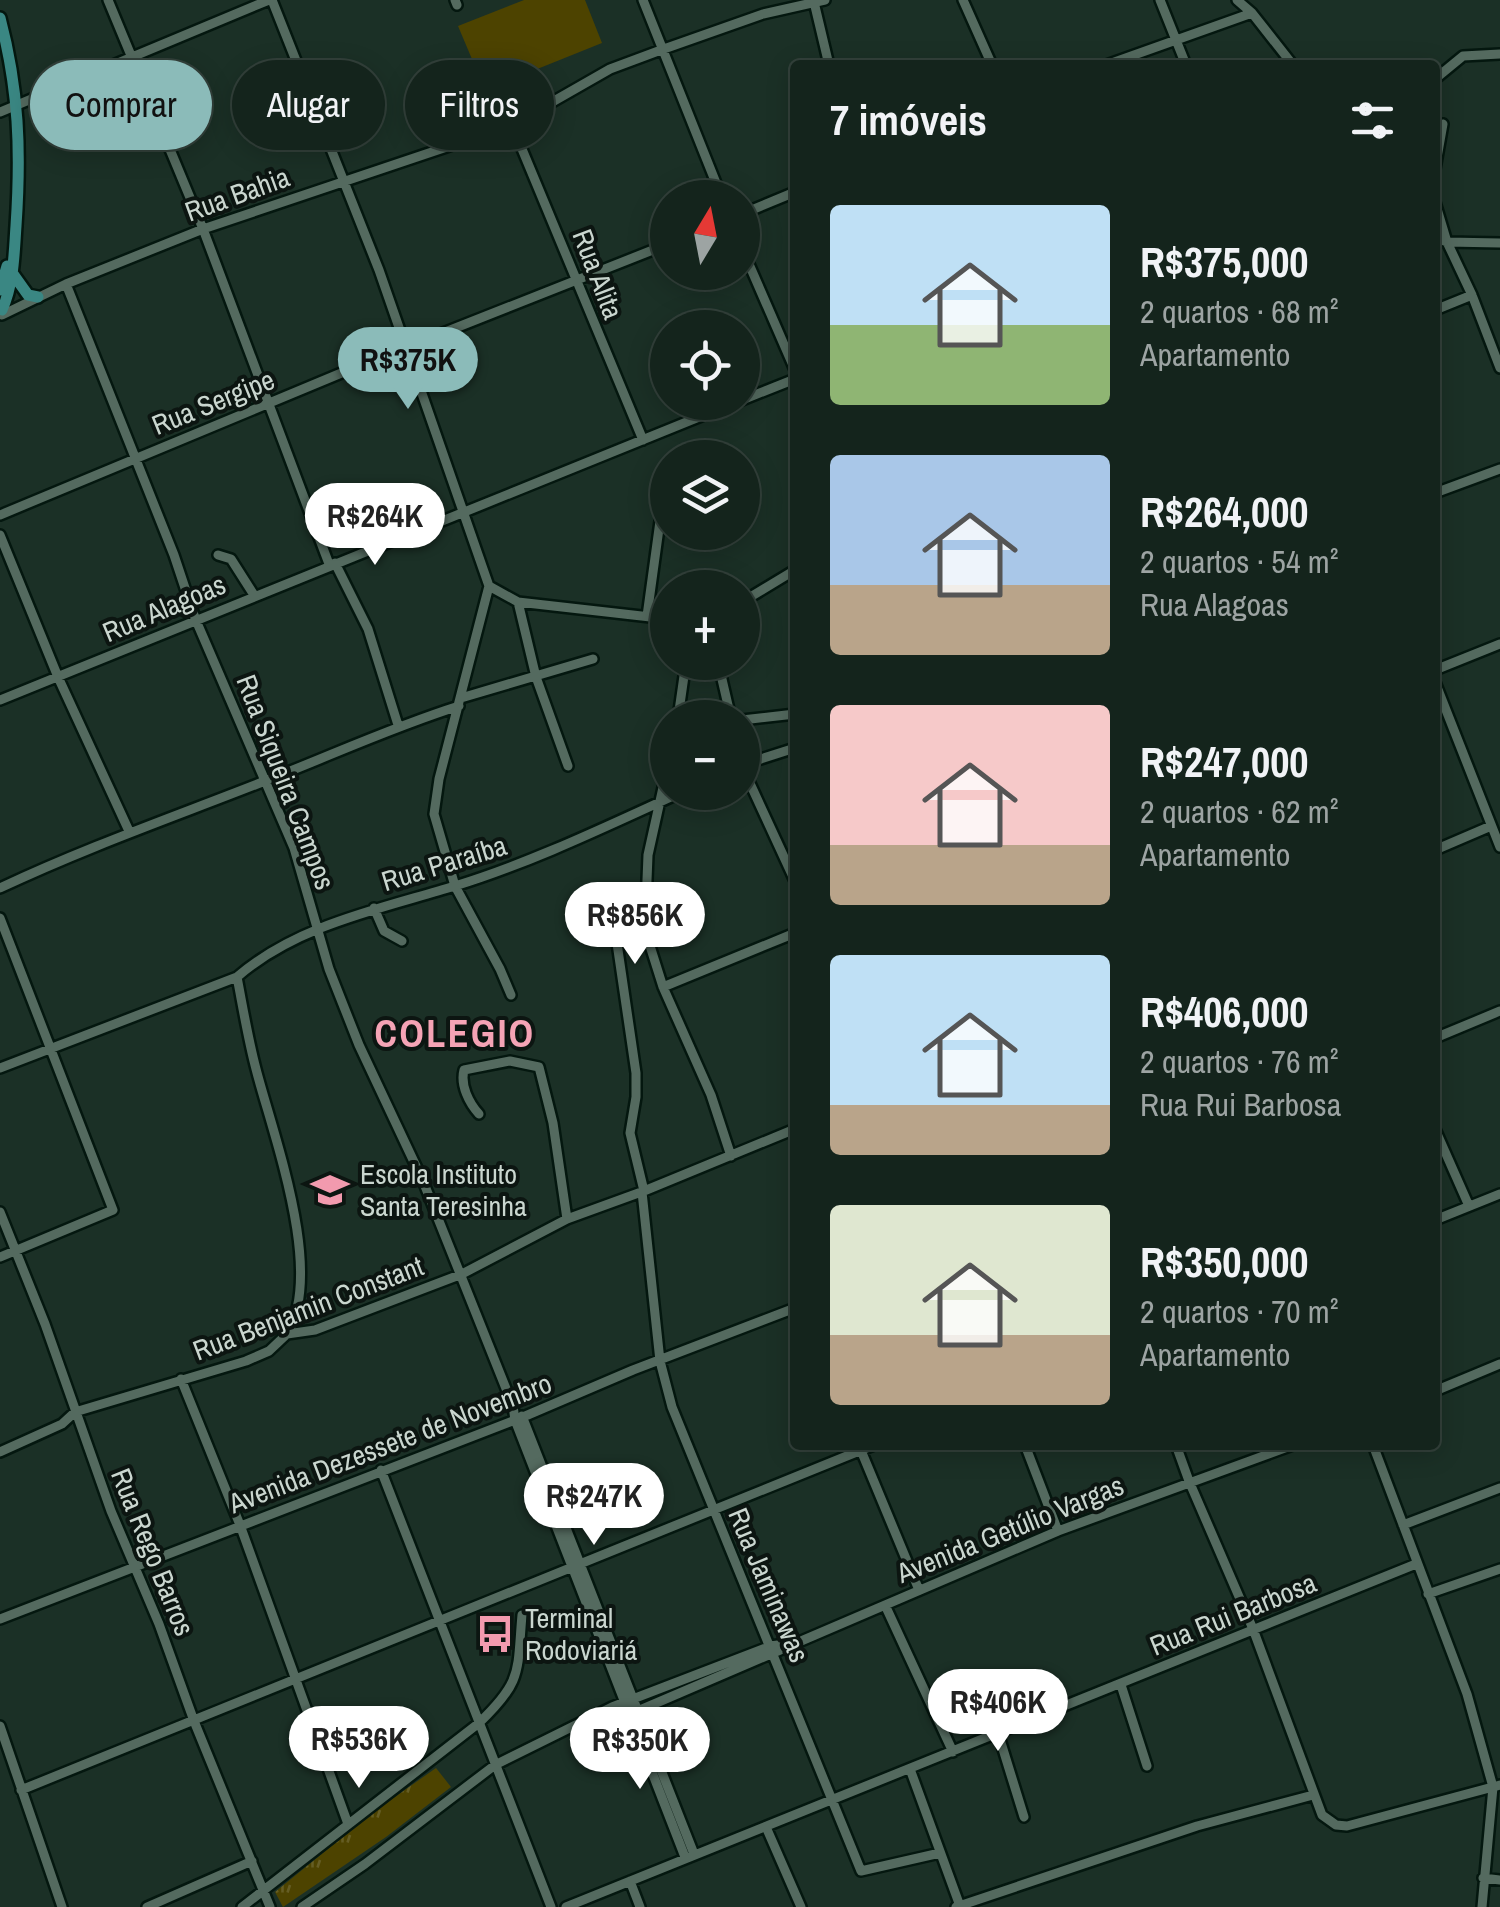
<!DOCTYPE html>
<html lang="pt">
<meta charset="utf-8">
<style>
body{margin:0;font-family:"Archivo Narrow",sans-serif;background:#1d2c25;color:#f1f3f6;height:100vh;display:flex;flex-direction:column;font-size:38px;white-space:nowrap}
*{box-sizing:border-box;margin:0}
p{font-size:32px;color:#9da4a3}
.icon{flex:none;width:55px;height:55px;fill:none;stroke:currentColor;stroke-width:2;stroke-linecap:round;stroke-linejoin:round}
.map{position:relative;flex:1;overflow:hidden}
.details{position:absolute;left:790px;top:60px;width:650px;height:1390px;display:flex;flex-direction:column;background:#14241c;border-radius:10px;box-shadow:0 5px 25px #0003,0 0 0 2px #33413b}
.details>*{flex:none}
.hud{position:absolute;left:30px;top:60px;width:610px;height:90px;display:flex;gap:20px}
.needle{width:65px;rotate:10deg}
.fabs{position:absolute;left:650px;top:180px;display:grid;gap:20px}
.fabs a{display:grid;place-items:center;width:110px;height:110px;border-radius:50%;background:#14241c;box-shadow:0 5px 25px #0003,0 0 0 2px #33413b;font-size:50px}
.price{position:absolute;translate:-50% -85px;padding:0 22px;border-radius:35px;background:#fff;color:#222;font-size:32px;line-height:65px;filter:drop-shadow(0 2px 5px #0008)}
.price::after{content:'';position:absolute;left:50%;top:60px;width:30px;height:22px;margin-left:-15px;background:inherit;clip-path:polygon(0 0,100% 0,50% 100%)}
.price.selected{background:#8bbbb9;color:#111}
ul{padding:0;list-style:none}
li{display:flex;align-items:center;gap:30px;height:250px;padding:0 40px}
li span{display:grid;place-items:center;flex:none;width:280px;height:200px;border-radius:10px;color:#555}
li>.icon{margin-inline-start:auto}
span .icon{width:120px;height:120px;fill:#fffc;stroke-width:1}
li b{font-size:42px}
h2{display:flex;justify-content:space-between;align-items:center;height:120px;padding:0 40px;font-size:42px}
.chip{padding:0 35px;border-radius:45px;background:#14241c;box-shadow:0 5px 25px #0003,0 0 0 2px #33413b;font-size:35px;line-height:90px}
.chip.selected{background:#8bbbb9;color:#111}
.map>svg:first-child{display:block}
.park{fill:url(#park-tufts)}
.pitch{fill:#4d4300}
.lines{fill:none;stroke-linecap:round;stroke-linejoin:round}
.minor-casing{stroke:#04170f;stroke-width:14}
.major-casing{stroke:#04170f;stroke-width:16}
.minor{stroke:#546a5f;stroke-width:9}
.major{stroke:#3a8783;stroke-width:11}
.labels{text-anchor:middle;dominant-baseline:central;stroke-width:8;stroke-linejoin:round;paint-order:stroke}
.street-label{font-size:28px;fill:#cad6cf;stroke:#0c1511}
.poi-label{font-size:28px;fill:#cad6cf;stroke:#0c1511;text-anchor:start}
.district-label{font-size:38px;font-weight:bold;letter-spacing:2.5px;fill:#f5a3b5;stroke:#0c1511}
</style>
<div class="map">
<svg width="1500" height="1907" viewBox="0 0 1500 1907">
<defs>
<pattern id="park-tufts" width="24" height="20" patternUnits="userSpaceOnUse" patternTransform="scale(2.5)"><rect width="24" height="20" fill="#4d4300"/><path d="M3 7l-1-3M5 7V3M7 7l1-3M15 17l-1-3M17 17v-4M19 17l1-3" fill="none" stroke="#655d24"/></pattern>
</defs>
<rect width="100%" height="100%" fill="#1b3026"/>
<!-- park -->
<path class="park" d="M436 1768 451 1787 386 1837 283 1907 275 1892 372 1813Z"/>
<!-- pitch -->
<path class="pitch" d="M524 0H585L602 43 485 90 458 26Z"/>
<g class="lines">
<!-- minor casing -->
<g class="minor-casing">
<path id="minor" d="M108 0 203 229 329 564
M272 0 379 270 489 586 518 602 668 619
M455 0 457 5
M643 0 722 198
M963 0 992 65
M1160 0 1186 65
M1237 0 1252 13 1293 65
M814 2 829 65
M1106 65 1252 13
M1435 79 1463 56 1500 54
M0 112 269 0
M512 125 643 440
M1435 169 1443 124
M1435 202 1447 242 1472 295 1500 368
M742 214 795 192
M1435 237 1447 242 1500 243
M742 248 795 370
M66 284 174 555 195 618 294 848 329 969 359 1045 423 1181 513 1406 515 1420 685 1857
M1435 310 1472 295
M2 315 66 284 203 229 512 125 610 69 661 50 763 14 825 0
M742 400 795 379
M1435 493 1500 469
M0 515 339 374 668 244
M0 535 58 677 129 831
M218 555 231 559 254 595
M335 563 368 629 398 725
M489 586 439 779 434 814 455 886 500 969 511 995
M518 602 536 677 568 766
M742 602 795 570
M647 616 664 492
M718 662 731 718
M1435 670 1500 644
M1435 682 1500 847
M461 698 593 659
M0 700 736 402
M678 718 686 662
M742 720 795 714
M668 765 648 855 645 930 663 987 711 1095 731 1156
M742 765 795 748
M742 766 795 881
M1435 850 1491 826
M0 888C87 847 176 816 265 781 330 756 392 727 459 706
M597 900 615 930 618 950 636 1073V1097L630 1133 644 1191
M374 908 384 931 402 941
M0 918 113 1210 0 1257
M237 977C243 1008 248 1039 256 1069 273 1135 325 1272 287 1334
M663 987 795 933
M1435 1038 1500 1011
M0 1068 237 977C297 925 380 909 455 886 533 862 607 826 682 792
M479 1114C469 1103 460 1085 464 1070L510 1061 539 1067 553 1123 567 1219
M1435 1129 1469 1206
M642 1192 660 1361 672 1407 861 1871 940 1853
M0 1212 45 1324 111 1511 159 1624 194 1721 270 1907
M1435 1220 1500 1194
M181 1379 240 1525 348 1824
M1435 1391 1500 1364
M522 1416 694 1854
M1025 1445 1058 1531
M1176 1445 1189 1481 1253 1629 1322 1815 1336 1825 1347 1826 1500 1785
M1373 1445 1467 1694 1493 1787 1482 1907
M860 1448 919 1590
M0 1452 62 1424 75 1412 246 1361 269 1351 287 1334 315 1330 462 1274 567 1219 644 1191 795 1129
M381 1470 551 1907
M1403 1525 1500 1488
M1428 1594 1500 1569
M885 1605 953 1752
M0 1619 523 1417 633 1370 795 1308
M1121 1685 1147 1766
M597 1715 617 1716 640 1710 1058 1531 1293 1445
M0 1726 62 1907
M998 1733 1024 1817
M910 1769 960 1906
M21 1790 874 1445
M766 1827 801 1907
M1483 1878 1500 1880
M630 1881 640 1907
M147 1907 252 1861
M242 1907 479 1723C523 1681 517 1672 522 1615
M302 1907 365 1864 495 1765 612 1707 771 1646 791 1643
M566 1907 1416 1564
M956 1907 1197 1826 1313 1795"/>
</g>
<!-- major casing -->
<g class="major-casing">
<path id="major" d="M0 18C19 90 21 151 16 226 14 254 14 283 2 310
M13 274 28 295 38 297
M0 290 7 266"/>
</g>
<!-- minor -->
<use href="#minor" class="minor"/>
<!-- major -->
<use href="#major" class="major"/>
</g>
<!-- icons -->
<defs>
<g id="school-bare" transform="scale(3)"><path d="M0-5L7-2L0 1L-7-2ZM-4 1L0 2.5L4 1V4Q0 6-4 4Z" fill="#f29aae" stroke="#0c1511" stroke-width="2.5" paint-order="stroke"/></g>
<g id="bus-bare" transform="scale(3)"><path d="M-5-6H5V4H4V6H2V4H-2V6H-4V4H-5ZM-3.5-4V0h7V-4ZM-3.5 1.2v1.5H-2V1.2ZM2 1.2v1.5H3.5V1.2Z" fill="#f29aae" stroke="#0c1511" stroke-width="2.5" paint-order="stroke"/></g>
</defs>
<g fill-rule="evenodd">
<use href="#school-bare" x="330" y="1190"/>
<use href="#bus-bare" x="495" y="1634"/>
</g>
<g class="labels">
<!-- street labels -->
<g class="street-label">
<text transform="translate(237 194) rotate(-20)">Rua Bahia</text>
<text transform="translate(598 274) rotate(69)">Rua Alita</text>
<text transform="translate(213 402) rotate(-22)">Rua Sergipe</text>
<text transform="translate(164 608) rotate(-23)">Rua Alagoas</text>
<text transform="translate(286 782) rotate(69)">Rua Siqueira Campos</text>
<text transform="translate(444 863) rotate(-17)">Rua Paraíba</text>
<text transform="translate(308 1308) rotate(-21)">Rua Benjamin Constant</text>
<text transform="translate(390 1443) rotate(-21)">Avenida Dezessete de Novembro</text>
<text transform="translate(1010 1529) rotate(-22)">Avenida Getúlio Vargas</text>
<text transform="translate(153 1552) rotate(68)">Rua Rego Barros</text>
<text transform="translate(769 1585) rotate(67)">Rua Jaminawas</text>
<text transform="translate(1233 1614) rotate(-22)">Rua Rui Barbosa</text>
</g>
<!-- poi labels -->
<g class="poi-label">
<text x="360" y="1174">Escola Instituto<tspan x="360" dy="32">Santa Teresinha</tspan></text>
<text x="525" y="1618">Terminal<tspan x="525" dy="32">Rodoviariá</tspan></text>
</g>
<!-- district labels -->
<g class="district-label">
<text x="455" y="1033">COLEGIO</text>
</g>
</g>
</svg>
<div class="fabs">
<a><svg class="needle" viewBox="-14 -14 28 28"><path d="M0-13l5 13h-10z" fill="#e53935"/><path d="M0 13l5-13h-10z" fill="#9da4a3"/></svg></a>
<a><svg class="icon" aria-label="locate" viewBox="0 0 24 24"><circle cx="12" cy="12" r="6"/><path d="M12 2v4M12 18v4M2 12h4M18 12h4"/></svg></a>
<a><svg class="icon" aria-label="layers" viewBox="0 0 24 24"><path d="M12 4l9 5-9 5-9-5zM3 14l9 5 9-5"/></svg></a>
<a>+</a>
<a>−</a>
</div>
<b class="price selected" style="left:408px;top:412px">R$375K</b>
<b class="price" style="left:375px;top:568px">R$264K</b>
<b class="price" style="left:635px;top:967px">R$856K</b>
<b class="price" style="left:594px;top:1548px">R$247K</b>
<b class="price" style="left:998px;top:1754px">R$406K</b>
<b class="price" style="left:359px;top:1791px">R$536K</b>
<b class="price" style="left:640px;top:1792px">R$350K</b>
<div class="hud">
<a class="chip selected">Comprar</a>
<a class="chip">Alugar</a>
<a class="chip">Filtros</a>
</div>
<section class="details">
<h2>7 imóveis<svg class="icon" aria-label="filters" viewBox="0 0 24 24"><path d="M4 7h16M4 17h16"/><circle cx="9" cy="7" r="2"/><circle cx="15" cy="17" r="2"/></svg></h2>
<ul>
<li><span style="background:linear-gradient(#bfe0f5 60%,#8fb573 0)"><svg class="icon" aria-label="home" viewBox="0 0 24 24"><path d="M3 11l9-7 9 7M6 9v11h12V9"/></svg></span><div><b>R$375,000</b><p>2 quartos · 68 m²</p><p>Apartamento</p></div></li>
<li><span style="background:linear-gradient(#a9c7e8 65%,#b9a48a 0)"><svg class="icon" aria-label="home" viewBox="0 0 24 24"><path d="M3 11l9-7 9 7M6 9v11h12V9"/></svg></span><div><b>R$264,000</b><p>2 quartos · 54 m²</p><p>Rua Alagoas</p></div></li>
<li><span style="background:linear-gradient(#f6c9c9 70%,#b9a48a 0)"><svg class="icon" aria-label="home" viewBox="0 0 24 24"><path d="M3 11l9-7 9 7M6 9v11h12V9"/></svg></span><div><b>R$247,000</b><p>2 quartos · 62 m²</p><p>Apartamento</p></div></li>
<li><span style="background:linear-gradient(#bfe0f5 75%,#b9a48a 0)"><svg class="icon" aria-label="home" viewBox="0 0 24 24"><path d="M3 11l9-7 9 7M6 9v11h12V9"/></svg></span><div><b>R$406,000</b><p>2 quartos · 76 m²</p><p>Rua Rui Barbosa</p></div></li>
<li><span style="background:linear-gradient(#dfe7d0 65%,#b9a48a 0)"><svg class="icon" aria-label="home" viewBox="0 0 24 24"><path d="M3 11l9-7 9 7M6 9v11h12V9"/></svg></span><div><b>R$350,000</b><p>2 quartos · 70 m²</p><p>Apartamento</p></div></li>
</ul>
</section>
</div>
